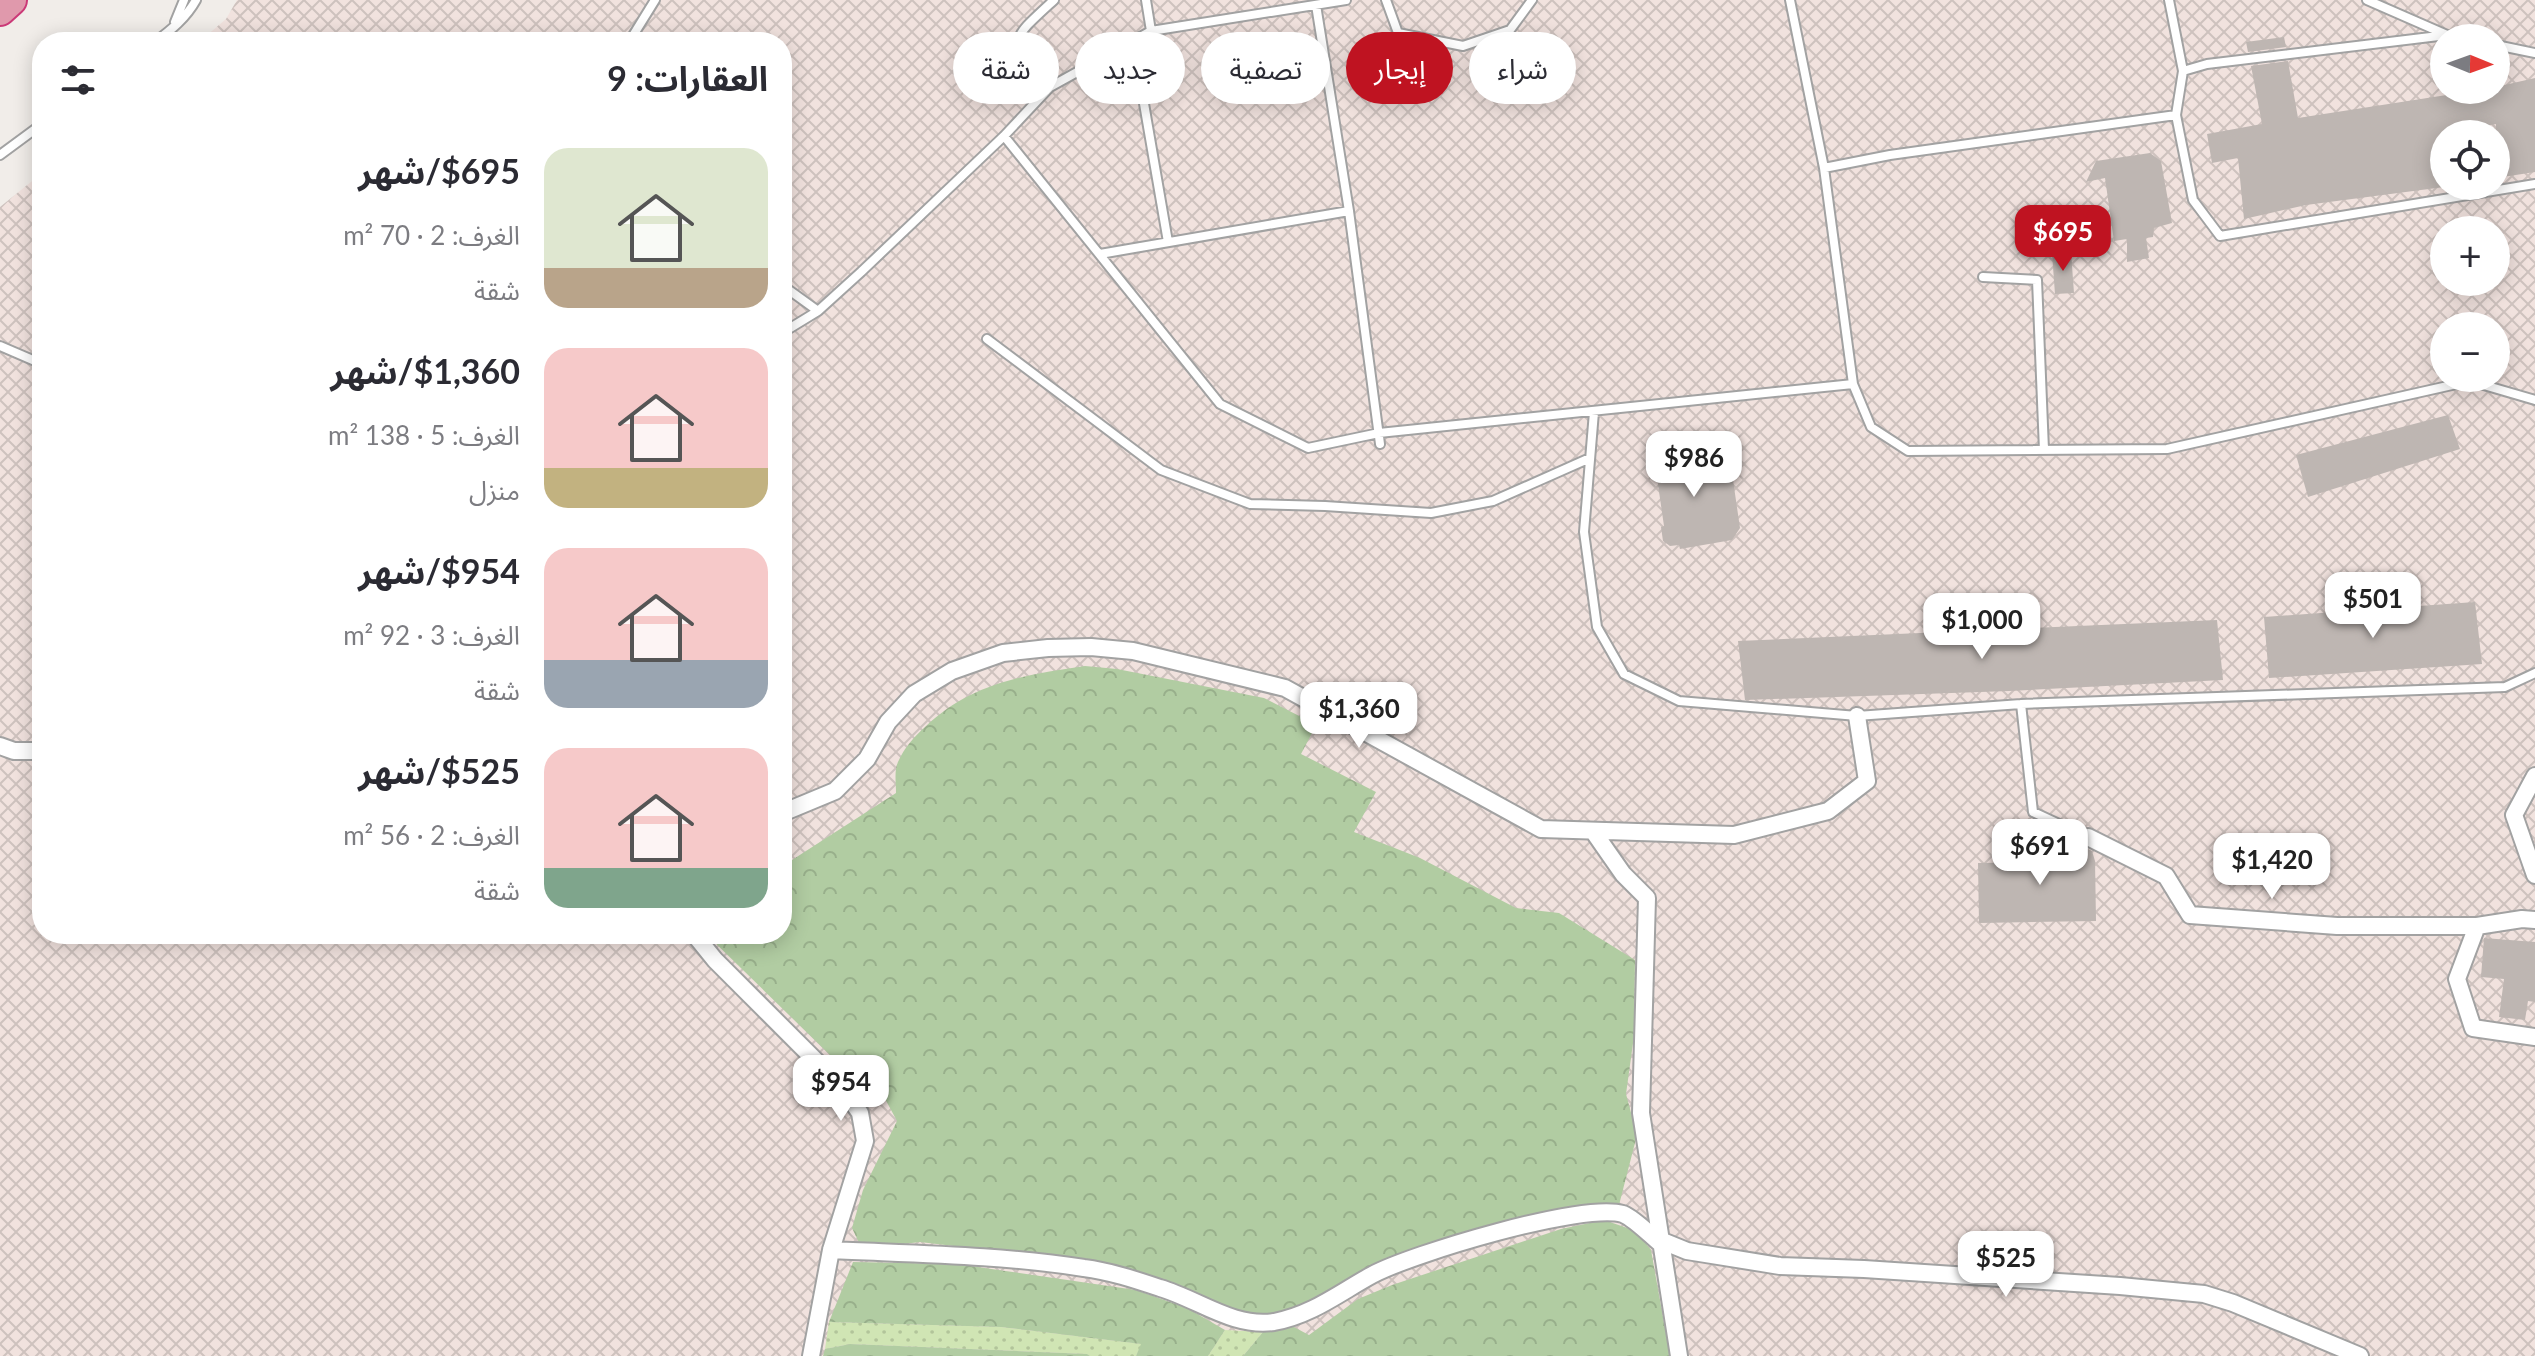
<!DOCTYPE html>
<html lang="ar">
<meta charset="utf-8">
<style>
body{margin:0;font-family:Lato,"Noto Sans Arabic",sans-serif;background:#f7f7f7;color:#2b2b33;direction:rtl;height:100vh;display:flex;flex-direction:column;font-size:30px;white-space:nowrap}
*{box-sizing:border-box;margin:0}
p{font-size:26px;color:#7c7c81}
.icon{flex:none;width:44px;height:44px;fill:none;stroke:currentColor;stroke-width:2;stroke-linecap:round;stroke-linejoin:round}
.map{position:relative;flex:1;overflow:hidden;direction:ltr}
.sheet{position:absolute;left:32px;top:32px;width:760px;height:912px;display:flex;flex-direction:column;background:#fff;border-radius:32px;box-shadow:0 4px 20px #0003;direction:rtl}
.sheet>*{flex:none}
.hud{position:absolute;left:816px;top:32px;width:760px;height:72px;direction:rtl;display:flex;gap:16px}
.needle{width:52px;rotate:91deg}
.fabs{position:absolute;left:2430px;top:24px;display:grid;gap:16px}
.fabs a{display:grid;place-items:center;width:80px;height:80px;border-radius:50%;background:#fff;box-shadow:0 4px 20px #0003;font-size:40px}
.price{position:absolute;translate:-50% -68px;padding:0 18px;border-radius:16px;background:#fff;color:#222;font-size:26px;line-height:52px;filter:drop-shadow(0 2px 4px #0008)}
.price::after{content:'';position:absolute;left:50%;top:48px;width:24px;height:18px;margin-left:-12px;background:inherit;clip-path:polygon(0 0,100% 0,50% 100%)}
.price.selected{background:#bf1321;color:#fff}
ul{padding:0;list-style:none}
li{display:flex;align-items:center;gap:24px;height:200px;padding:0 24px}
li span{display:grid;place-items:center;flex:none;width:224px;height:160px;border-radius:24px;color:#555}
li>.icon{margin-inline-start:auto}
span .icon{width:96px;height:96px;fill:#fffc;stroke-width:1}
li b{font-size:34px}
h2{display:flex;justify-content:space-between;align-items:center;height:96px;padding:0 24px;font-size:34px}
.chip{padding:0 28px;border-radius:36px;background:#fff;box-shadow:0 4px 20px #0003;font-size:28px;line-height:72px}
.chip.selected{background:#bf1321;color:#fff}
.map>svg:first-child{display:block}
.military{fill:url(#military-cross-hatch);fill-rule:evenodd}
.grass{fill:url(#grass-dots)}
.forest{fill:url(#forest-crowns)}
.building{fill:#beb6b2}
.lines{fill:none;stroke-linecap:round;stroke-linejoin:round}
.lane-casing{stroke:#a2a2a2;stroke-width:12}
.street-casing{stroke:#a2a2a2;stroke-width:20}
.highway-casing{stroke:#cb3977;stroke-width:34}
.lane{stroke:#fff;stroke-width:8}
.street{stroke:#fff;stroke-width:16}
.highway{stroke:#e099ac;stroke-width:30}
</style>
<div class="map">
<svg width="2535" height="1356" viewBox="0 0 2535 1356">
<defs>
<pattern id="military-cross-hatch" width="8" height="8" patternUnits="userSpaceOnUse" patternTransform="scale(2)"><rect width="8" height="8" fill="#f1e2de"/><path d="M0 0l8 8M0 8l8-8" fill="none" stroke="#cec2be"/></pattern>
<pattern id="grass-dots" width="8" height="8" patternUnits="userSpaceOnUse" patternTransform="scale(2)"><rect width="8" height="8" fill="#d0e5b4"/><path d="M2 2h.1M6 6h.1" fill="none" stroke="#b2c49a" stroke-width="1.8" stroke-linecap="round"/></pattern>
<pattern id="forest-crowns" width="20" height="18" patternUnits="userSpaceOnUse" patternTransform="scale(2)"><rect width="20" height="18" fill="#b1cca2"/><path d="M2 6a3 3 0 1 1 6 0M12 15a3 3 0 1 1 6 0" fill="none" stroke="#98af8b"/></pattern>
</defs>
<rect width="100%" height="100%" fill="#f1ede9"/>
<!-- military -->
<path class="military" d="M237 0H2535V1356H0V207L42 173V934H782V42H199L226 19ZM2444 38H2496V90H2444ZM2444 134H2496V186H2444ZM2444 230H2496V282H2444ZM2444 326H2496V378H2444Z"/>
<!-- grass -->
<path class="grass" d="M829 1322 1001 1327 1142 1344 1136 1356H1090L1086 1354 850 1344 825 1349Z
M1225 1330 1263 1332 1243 1356H1208Z"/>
<!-- forest -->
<path class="forest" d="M1085 666 1117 669 1264 698 1309 721 1312 733 1301 754 1376 792 1354 832 1420 858 1516 908 1559 913 1635 960 1634 1036 1626 1094 1637 1135 1619 1205 1535 1215 1304 1311 1260 1319 1236 1315 1210 1300 1174 1285 1046 1257 920 1242 862 1249 852 1228 863 1190 897 1121 877 1084 831 1056 706 934H782V856L792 860 896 793C896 783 894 770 898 762 904 748 914 737 925 727 971 683 1023 675 1085 666Z
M1604 1220 1636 1231 1651 1250 1670 1356H1243L1263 1332 1290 1325 1309 1335 1358 1299 1392 1285 1561 1229Z
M853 1262 957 1264 1136 1290 1187 1308 1225 1330 1208 1356H1136L1141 1344 1001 1327 829 1322Z
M850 1344 1087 1354 1090 1356H823L825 1349Z"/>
<!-- building -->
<path class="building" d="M2284 37 2286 47 2248 52 2246 42Z
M2288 61 2298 118 2479 90H2496V87L2535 78V172L2496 178V124L2444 133V187L2306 205 2244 219 2238 158 2212 163 2207 134 2262 124 2251 66Z
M2150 153 2161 161 2172 223 2154 228 2153 237 2146 238 2149 258 2127 262V239L2114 241 2105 178 2086 182 2096 161Z
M2071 252 2074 293 2055 294 2052 253Z
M2448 415 2460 449 2308 497 2296 455Z
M1700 441 1704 469 1715 467 1717 482 1733 480 1740 528 1732 540 1680 549 1679 545 1670 546 1663 541 1661 527 1664 526 1654 457 1663 446Z
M2475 602 2482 664 2269 678 2264 617Z
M2217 620 2223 680 2009 691 1745 700 1738 641Z
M2077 840 2082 846 2092 851 2095 861 2096 921 1979 923 1978 863 2045 862 2043 843Z
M2484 938 2535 942V1002L2528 1001 2525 1020 2499 1017 2504 979 2481 977Z"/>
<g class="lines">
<!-- lane casing -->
<g class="lane-casing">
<path id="lane" d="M1146 0 1151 31
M1386 0 1398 33 1463 46 1510 30 1532 0
M1790 0 1824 168 1853 384 1871 427 1908 451 2167 449 2470 381 2535 400
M2169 0 2183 71 2176 115 2193 200 2220 236 2535 184
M2367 0 2447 35 2460 38
M1316 5 1349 211 1380 444
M175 22 184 0
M1133 40 1168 242
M155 42C171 30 186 18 196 0
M629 42 655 0
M2496 45 2535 53
M2183 71 2207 64 2447 35
M1050 87C1009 38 1006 44 1054 0
M1004 136 1220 404 1308 448 1379 433 1853 384
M0 155 42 124
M1824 168 1890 155 2176 115
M1100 254 1349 211
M1983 277 2037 280 2044 450
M782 285 818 311
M782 333 818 311 861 272 1004 136 1050 87 1151 31 1346 0
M987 339 1161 470 1250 504 1325 506 1431 513 1493 501 1590 458
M0 346 42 364
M1594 412 1584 532 1597 627 1624 674 1679 701 1857 716 2021 704 2505 687 2535 673
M2021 704 2033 812 2087 837"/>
</g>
<!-- street casing -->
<g class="street-casing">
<path id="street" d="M0 746 14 751H42
M2535 776 2514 815 2535 875
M782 813 835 791 867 759 888 722 914 694 952 671 1003 653 1048 648 1091 647 1133 651 1285 688 1541 829 1734 835 1828 811 1867 781 1857 716
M1593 831 1623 874 1647 898 1641 1113 1679 1356
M2088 837 2166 876 2190 915 2337 926H2477
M2535 920 2522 919 2477 926 2457 979 2473 1028 2535 1037
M694 934 715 960 841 1086 860 1113 865 1141 831 1250 811 1356
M1660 1240 1687 1251 1780 1266 1864 1269 2120 1286 2204 1294 2233 1303 2360 1356
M831 1250C915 1254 1001 1255 1084 1268 1109 1271 1136 1280 1160 1288 1198 1299 1233 1328 1274 1322 1312 1315 1339 1293 1372 1275 1411 1254 1583 1202 1623 1214 1635 1219 1650 1235 1661 1244"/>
</g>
<!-- highway casing -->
<g class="highway-casing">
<path id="highway" d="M0 10 11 0"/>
</g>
<!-- lane -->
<use href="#lane" class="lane"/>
<!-- street -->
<use href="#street" class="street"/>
<!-- highway -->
<use href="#highway" class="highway"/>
</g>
</svg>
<div class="fabs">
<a><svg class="needle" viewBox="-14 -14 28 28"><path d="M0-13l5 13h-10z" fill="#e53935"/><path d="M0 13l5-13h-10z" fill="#7c7c81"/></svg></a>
<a><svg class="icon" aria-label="locate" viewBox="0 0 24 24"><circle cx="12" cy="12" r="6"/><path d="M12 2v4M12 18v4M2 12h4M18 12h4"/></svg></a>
<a>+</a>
<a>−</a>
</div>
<b class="price selected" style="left:2063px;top:273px">$695</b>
<b class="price" style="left:1694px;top:499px">$986</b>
<b class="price" style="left:2373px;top:640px">$501</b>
<b class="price" style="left:1982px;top:661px">$1,000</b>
<b class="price" style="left:1359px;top:750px">$1,360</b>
<b class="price" style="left:2040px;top:887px">$691</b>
<b class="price" style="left:2272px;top:901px">$1,420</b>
<b class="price" style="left:841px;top:1123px">$954</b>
<b class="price" style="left:2006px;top:1299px">$525</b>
<div class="hud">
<a class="chip">شراء</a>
<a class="chip selected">إيجار</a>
<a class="chip">تصفية</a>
<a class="chip">جديد</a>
<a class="chip">شقة</a>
</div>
<section class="sheet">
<h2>العقارات: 9<svg class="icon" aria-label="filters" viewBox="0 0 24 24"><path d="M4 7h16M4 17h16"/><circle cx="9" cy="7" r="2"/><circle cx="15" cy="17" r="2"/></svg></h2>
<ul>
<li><span style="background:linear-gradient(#dfe7d0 75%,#b9a48a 0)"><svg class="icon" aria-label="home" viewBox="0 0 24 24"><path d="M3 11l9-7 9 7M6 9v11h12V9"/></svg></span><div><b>$695/شهر</b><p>الغرف: 2 · 70 m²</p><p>شقة</p></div></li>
<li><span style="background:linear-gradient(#f6c9c9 75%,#c2b280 0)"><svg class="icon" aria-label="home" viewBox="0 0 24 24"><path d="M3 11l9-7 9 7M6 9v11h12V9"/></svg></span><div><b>$1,360/شهر</b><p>الغرف: 5 · 138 m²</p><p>منزل</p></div></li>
<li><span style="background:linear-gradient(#f6c9c9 70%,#9aa5b1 0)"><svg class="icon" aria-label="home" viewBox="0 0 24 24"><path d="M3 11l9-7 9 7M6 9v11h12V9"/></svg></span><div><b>$954/شهر</b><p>الغرف: 3 · 92 m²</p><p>شقة</p></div></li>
<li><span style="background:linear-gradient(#f6c9c9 75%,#7fa58c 0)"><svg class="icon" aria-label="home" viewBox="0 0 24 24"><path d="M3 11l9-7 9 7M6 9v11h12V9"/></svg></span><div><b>$525/شهر</b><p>الغرف: 2 · 56 m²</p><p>شقة</p></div></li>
</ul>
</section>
</div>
